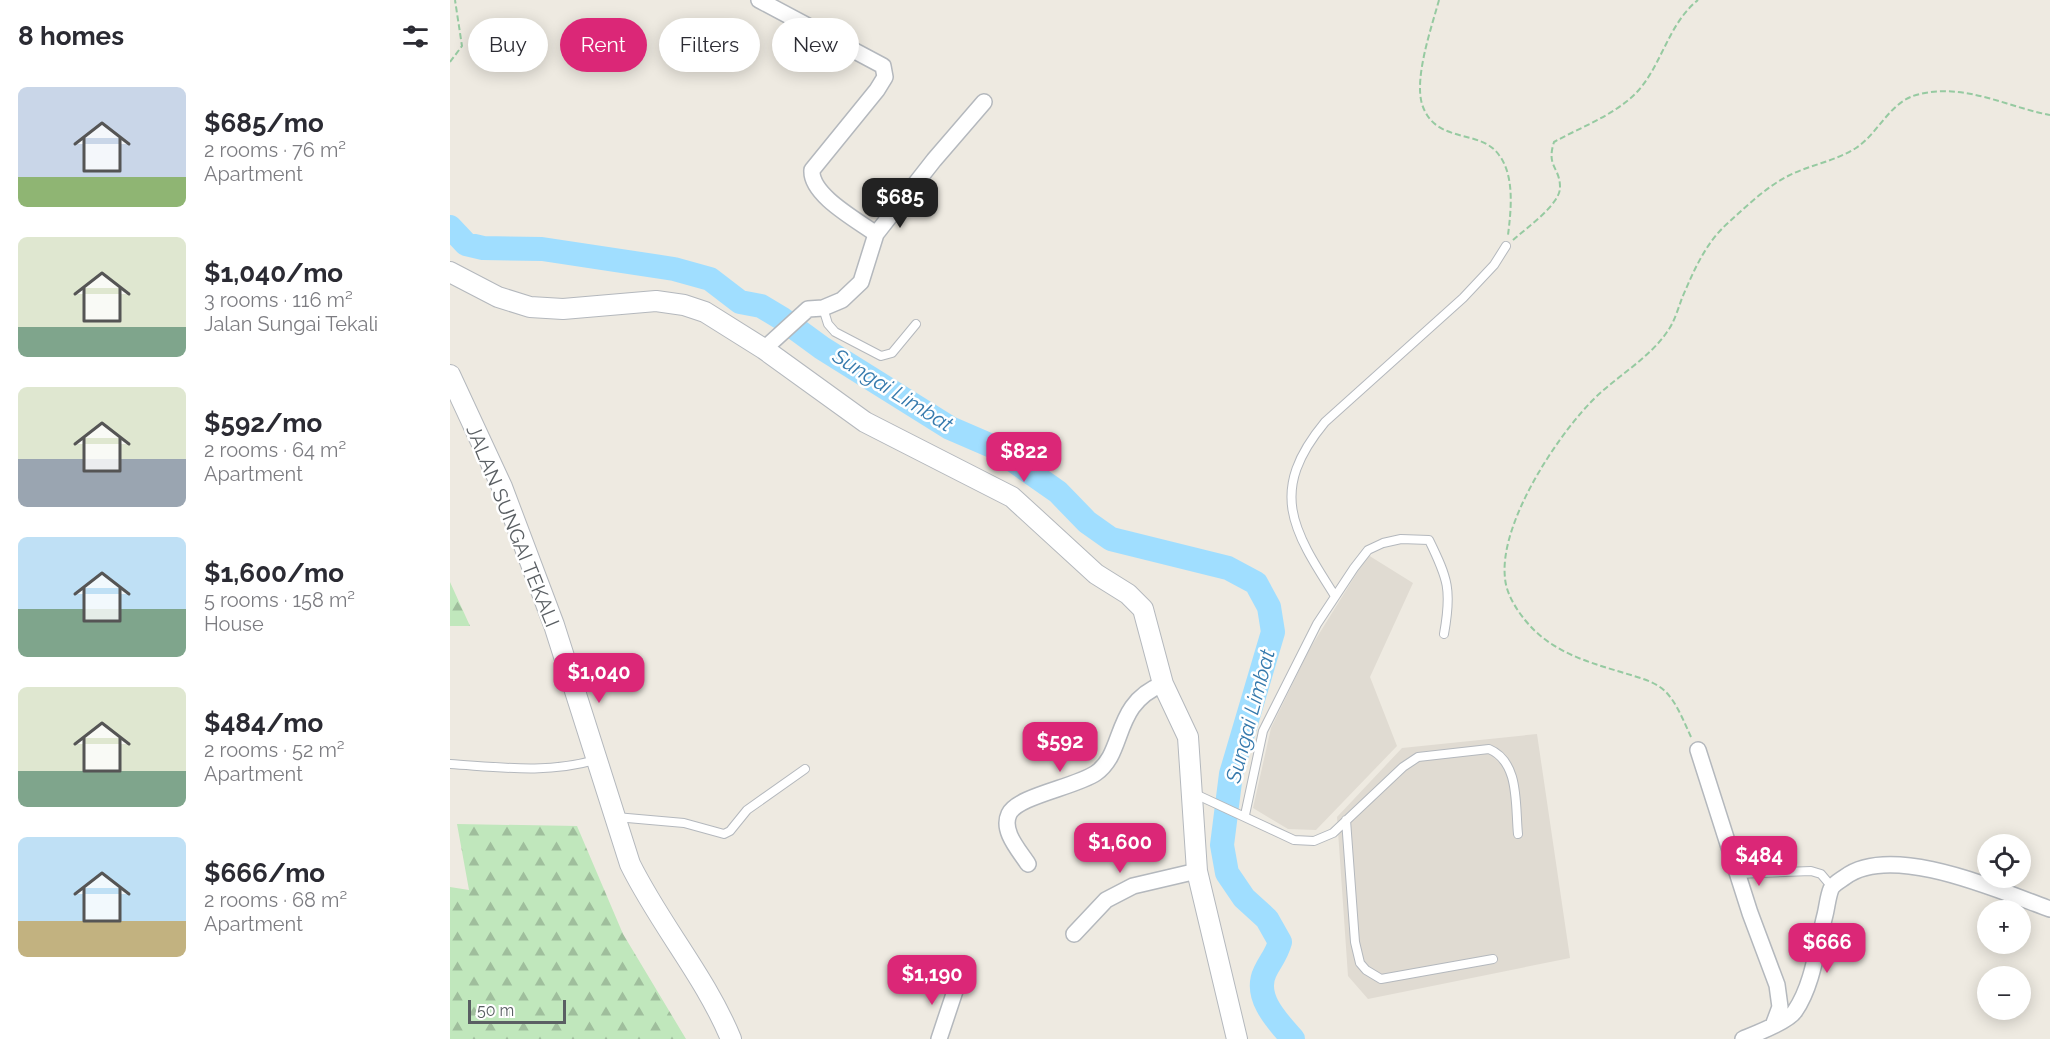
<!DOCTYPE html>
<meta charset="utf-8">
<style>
body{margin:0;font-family:Raleway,sans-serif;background:#f7f7f7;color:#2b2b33;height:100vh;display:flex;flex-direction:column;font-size:22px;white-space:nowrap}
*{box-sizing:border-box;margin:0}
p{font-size:20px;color:#7c7c81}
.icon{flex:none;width:33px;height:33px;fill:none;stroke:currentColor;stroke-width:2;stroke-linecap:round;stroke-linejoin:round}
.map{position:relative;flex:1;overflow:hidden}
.drawer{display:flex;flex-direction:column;background:#fff;width:450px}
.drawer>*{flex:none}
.hud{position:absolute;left:18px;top:18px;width:570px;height:54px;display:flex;gap:12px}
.controls{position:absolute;left:1527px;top:834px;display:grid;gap:12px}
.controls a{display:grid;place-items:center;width:54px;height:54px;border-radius:50%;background:#fff;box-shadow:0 3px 15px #0003;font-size:30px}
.scale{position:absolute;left:18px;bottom:15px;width:98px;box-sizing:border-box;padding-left:6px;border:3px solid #5a5f63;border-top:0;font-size:16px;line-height:21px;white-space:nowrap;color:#5a5f63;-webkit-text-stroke:4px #fff;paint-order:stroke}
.price{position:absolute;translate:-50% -51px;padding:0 14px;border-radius:12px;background:#db2777;color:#fff;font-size:20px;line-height:39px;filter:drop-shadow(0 2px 3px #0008)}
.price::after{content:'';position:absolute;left:50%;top:36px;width:18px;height:14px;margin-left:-9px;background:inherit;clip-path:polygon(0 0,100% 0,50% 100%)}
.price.current{background:#222;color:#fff}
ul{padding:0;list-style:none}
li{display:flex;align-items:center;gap:18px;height:150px;padding:0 18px}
li span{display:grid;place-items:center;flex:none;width:168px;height:120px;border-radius:9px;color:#555}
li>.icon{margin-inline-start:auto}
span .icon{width:72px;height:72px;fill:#fffc;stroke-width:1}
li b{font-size:26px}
h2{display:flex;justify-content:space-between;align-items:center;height:72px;padding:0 18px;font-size:26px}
.chip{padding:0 21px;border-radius:27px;background:#fff;box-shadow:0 3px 15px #0003;font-size:21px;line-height:54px}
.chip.current{background:#db2777;color:#fff}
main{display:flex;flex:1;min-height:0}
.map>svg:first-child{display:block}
.education{fill:#e0dbd2}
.forest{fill:url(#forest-firs)}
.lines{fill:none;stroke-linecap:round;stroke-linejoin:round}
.river{stroke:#a0deff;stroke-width:24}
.service-casing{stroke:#b4b8bd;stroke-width:10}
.minor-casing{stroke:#b4b8bd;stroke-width:18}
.tertiary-casing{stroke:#b4b8bd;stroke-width:22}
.path{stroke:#96caa1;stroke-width:2;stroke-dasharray:6 3;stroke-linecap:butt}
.service{stroke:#fff;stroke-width:8}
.minor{stroke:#fff;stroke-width:15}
.tertiary{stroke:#fff;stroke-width:20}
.labels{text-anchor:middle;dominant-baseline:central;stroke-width:5;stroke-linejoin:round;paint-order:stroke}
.street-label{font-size:20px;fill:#5a5f63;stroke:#fff}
.water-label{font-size:21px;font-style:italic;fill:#367aad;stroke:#fff}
</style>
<main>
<section class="drawer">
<h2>8 homes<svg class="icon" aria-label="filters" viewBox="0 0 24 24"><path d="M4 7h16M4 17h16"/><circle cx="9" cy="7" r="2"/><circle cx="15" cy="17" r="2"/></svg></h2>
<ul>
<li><span style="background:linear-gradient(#c9d6e8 75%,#8fb573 0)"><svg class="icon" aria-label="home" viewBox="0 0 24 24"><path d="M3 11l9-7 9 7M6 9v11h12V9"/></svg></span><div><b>$685/mo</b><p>2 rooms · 76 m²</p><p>Apartment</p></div></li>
<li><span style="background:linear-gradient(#dfe7d0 75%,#7fa58c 0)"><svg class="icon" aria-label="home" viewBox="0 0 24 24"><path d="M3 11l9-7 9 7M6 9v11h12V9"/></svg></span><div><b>$1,040/mo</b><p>3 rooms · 116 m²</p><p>Jalan Sungai Tekali</p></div></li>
<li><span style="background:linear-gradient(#dfe7d0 60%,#9aa5b1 0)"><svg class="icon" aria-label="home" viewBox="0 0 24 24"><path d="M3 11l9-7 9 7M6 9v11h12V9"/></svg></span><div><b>$592/mo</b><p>2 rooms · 64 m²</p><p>Apartment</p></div></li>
<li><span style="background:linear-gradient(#bfe0f5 60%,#7fa58c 0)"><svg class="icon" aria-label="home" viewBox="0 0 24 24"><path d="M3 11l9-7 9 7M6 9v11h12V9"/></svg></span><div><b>$1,600/mo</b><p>5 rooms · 158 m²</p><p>House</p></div></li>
<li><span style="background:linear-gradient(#dfe7d0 70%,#7fa58c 0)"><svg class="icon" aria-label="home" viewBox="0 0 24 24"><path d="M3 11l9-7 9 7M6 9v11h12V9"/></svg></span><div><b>$484/mo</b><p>2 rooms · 52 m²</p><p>Apartment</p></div></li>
<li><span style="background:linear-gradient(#bfe0f5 70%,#c2b280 0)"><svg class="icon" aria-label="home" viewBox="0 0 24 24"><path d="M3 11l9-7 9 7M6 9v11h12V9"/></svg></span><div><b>$666/mo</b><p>2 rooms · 68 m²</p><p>Apartment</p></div></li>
</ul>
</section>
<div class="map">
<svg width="1600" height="1039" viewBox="0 0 1600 1039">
<defs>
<pattern id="forest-firs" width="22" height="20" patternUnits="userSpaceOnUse" patternTransform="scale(1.5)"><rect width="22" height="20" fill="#c0e7bc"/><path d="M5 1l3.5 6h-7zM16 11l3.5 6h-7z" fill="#9fbe9c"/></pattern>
</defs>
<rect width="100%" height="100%" fill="#eeeae1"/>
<!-- education -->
<path class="education" d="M918 555 963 583 920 677 947 746 866 830 838 829 803 808 821 728 859 650Z
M1087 734 1120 958 918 999 898 976 887 817 952 748Z"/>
<!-- forest -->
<path class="forest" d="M0 582 20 626H0Z
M7 824 127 826 173 934 236 1039H0V887L19 890Z"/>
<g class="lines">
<!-- river -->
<path class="river" d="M0 227 16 244 33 248 92 249 224 269 260 279 290 302 311 306 331 318 372 348 500 428 544 447 608 492 637 522 661 539 778 568 806 583 819 607 823 632 781 774 772 845 777 873 794 898 817 919 830 942C826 956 820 961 815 972 803 997 828 1022 843 1039"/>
<!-- service casing -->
<g class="service-casing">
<path id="service" d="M373 308 378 324 385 332 431 356 442 353 466 324
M885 596C842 529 818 491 875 422L1013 298 1044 265 1056 246
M0 764C49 767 97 774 145 760
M743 793 844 840 864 841 883 833 953 767 968 757 1039 749C1070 762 1065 805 1068 834
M795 815 813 731 867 624 904 568 918 550 933 543 951 539 979 540C998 579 1002 590 994 634
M166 817 234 823 274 834 280 831 297 810 355 769
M896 820 905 942 910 963 916 970 931 979 1043 959
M1287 874 1361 871 1371 874 1382 887"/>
</g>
<!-- minor casing -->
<g class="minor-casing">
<path id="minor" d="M309 0 433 66 435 77 427 90 362 170C360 195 407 220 426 234
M314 349 358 309 373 308 392 300 411 282 426 234 484 160 534 102
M1248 750 1300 913 1327 985 1330 1007 1324 1023
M578 864C569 850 551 831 559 814 567 796 626 787 646 773 676 752 662 704 713 684
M624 934 656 900 683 886 747 871
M489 1039 506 988
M1293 1039C1305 1034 1339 1021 1345 1011 1363 985 1367 946 1375 915 1377 907 1378 896 1381 889 1383 884 1391 880 1395 877 1442 842 1550 891 1600 909"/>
</g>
<!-- tertiary casing -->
<g class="tertiary-casing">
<path id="tertiary" d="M0 272 48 297 80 307 113 309 206 301 234 305 255 312 314 349 415 422 562 497 646 574 678 594 693 609 713 684 738 737 747 871 787 1039
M0 375 52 487 104 625 180 864C210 925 255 976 281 1039"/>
</g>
<!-- path -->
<path class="path" d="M989 0C982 26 964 77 972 104 985 145 1030 128 1049 155 1065 176 1061 211 1058 235
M0 62 12 46 5 0
M1063 240C1075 229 1111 204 1110 187 1110 167 1096 167 1104 142 1131 127 1165 115 1187 92 1212 65 1218 24 1248 0
M1241 737C1234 722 1227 703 1215 691 1203 680 1186 677 1171 672 1134 661 1100 651 1075 620 1066 609 1056 593 1055 578 1049 525 1104 441 1139 404 1163 378 1197 361 1217 332 1224 323 1228 309 1232 298 1244 270 1256 242 1279 222 1297 206 1316 187 1338 176 1359 165 1386 161 1406 148 1430 132 1440 100 1470 94 1515 83 1557 107 1600 115"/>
<!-- service -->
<use href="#service" class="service"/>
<!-- minor -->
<use href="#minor" class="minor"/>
<!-- tertiary -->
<use href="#tertiary" class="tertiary"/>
</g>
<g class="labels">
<!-- street labels -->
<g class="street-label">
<text transform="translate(63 526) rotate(68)">JALAN SUNGAI TEKALI</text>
</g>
<!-- water labels -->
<g class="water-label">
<text transform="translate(443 390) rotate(32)">Sungai Limbat</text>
<text transform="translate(800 716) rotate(-75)">Sungai Limbat</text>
</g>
</g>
</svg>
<div class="controls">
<a><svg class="icon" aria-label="locate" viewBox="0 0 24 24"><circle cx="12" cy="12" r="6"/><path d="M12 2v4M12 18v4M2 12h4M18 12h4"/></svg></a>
<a>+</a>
<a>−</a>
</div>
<div class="scale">50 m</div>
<b class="price current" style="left:450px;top:229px">$685</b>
<b class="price" style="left:574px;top:483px">$822</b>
<b class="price" style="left:149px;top:704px">$1,040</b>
<b class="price" style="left:610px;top:773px">$592</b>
<b class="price" style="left:670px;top:874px">$1,600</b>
<b class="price" style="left:1309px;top:887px">$484</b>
<b class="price" style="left:1377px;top:974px">$666</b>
<b class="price" style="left:482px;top:1006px">$1,190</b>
<div class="hud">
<a class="chip">Buy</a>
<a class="chip current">Rent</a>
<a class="chip">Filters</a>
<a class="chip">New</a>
</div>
</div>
</main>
